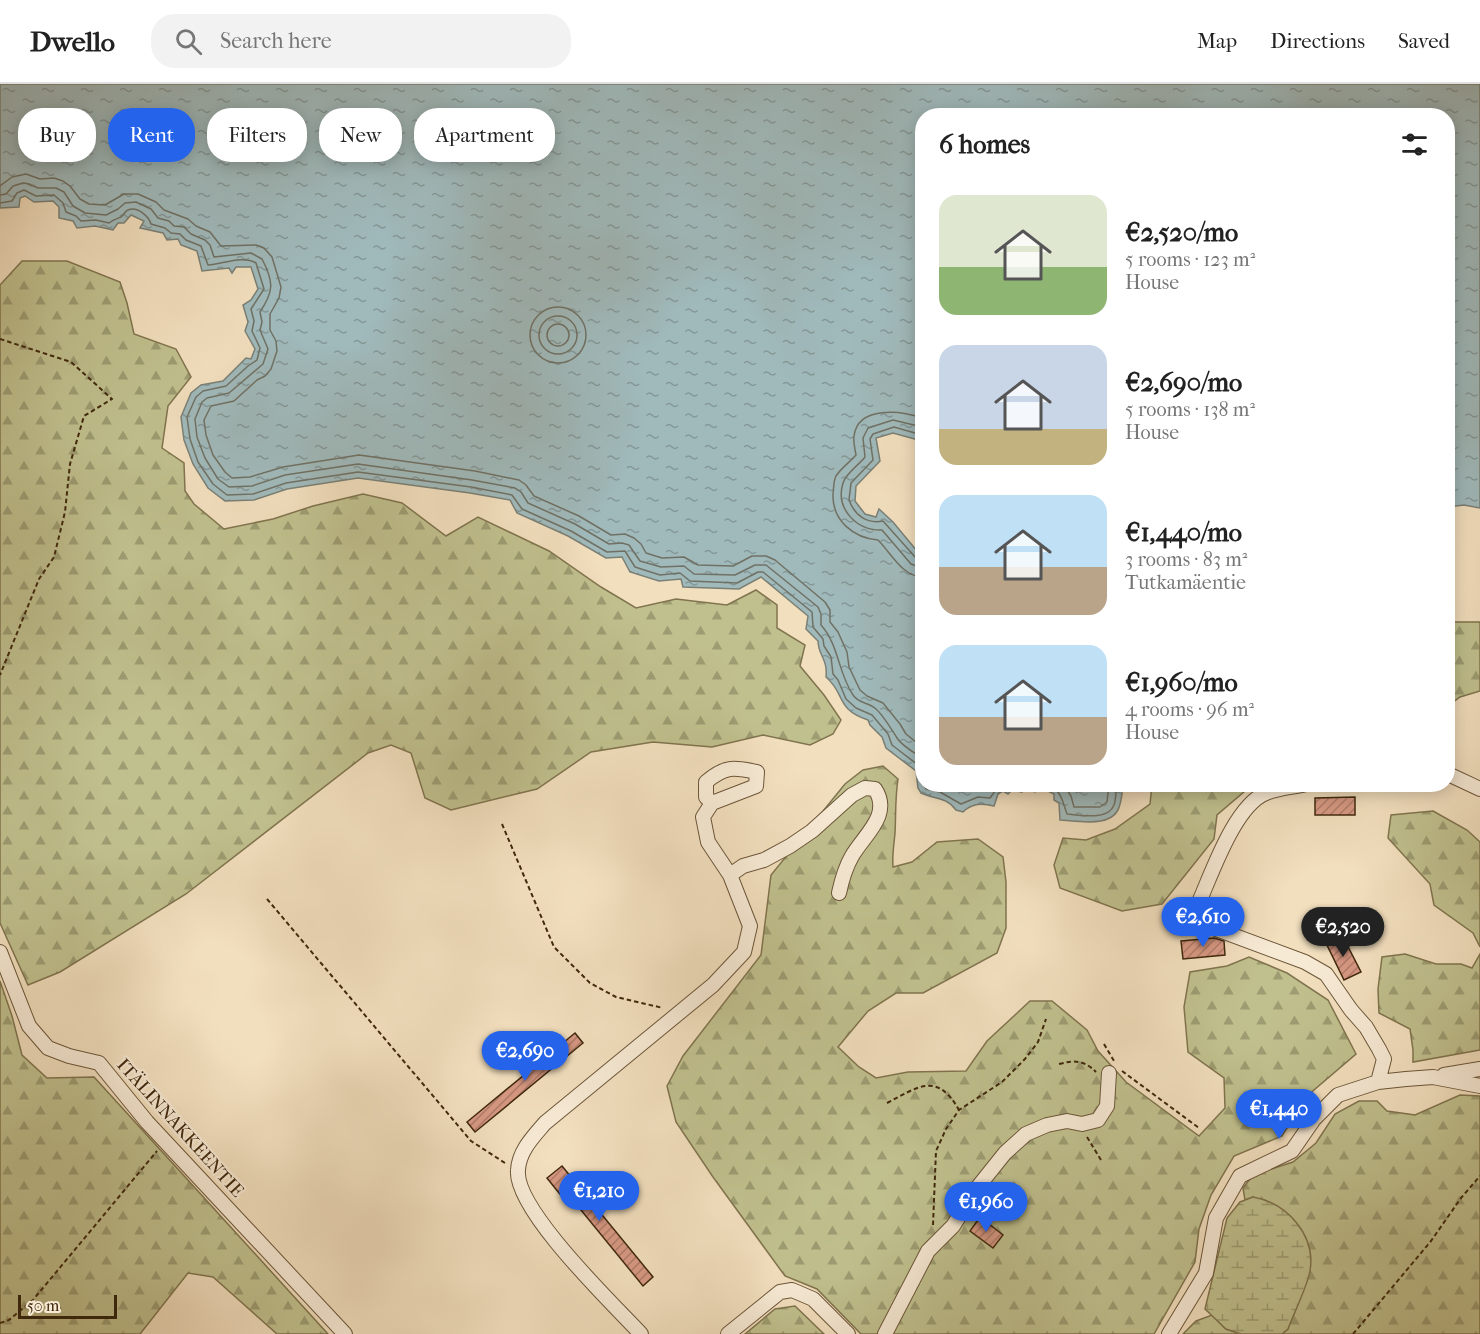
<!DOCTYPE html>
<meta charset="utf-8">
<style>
body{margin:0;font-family:"IM FELL French Canon",serif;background:#f2f2f2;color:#222;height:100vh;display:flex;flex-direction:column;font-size:22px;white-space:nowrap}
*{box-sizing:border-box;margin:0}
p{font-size:20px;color:#767676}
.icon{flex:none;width:33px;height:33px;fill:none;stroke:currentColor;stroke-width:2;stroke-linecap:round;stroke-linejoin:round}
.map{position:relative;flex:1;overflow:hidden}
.side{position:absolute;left:915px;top:24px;width:540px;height:684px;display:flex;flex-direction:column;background:#fff;border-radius:24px;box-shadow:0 3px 15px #0003}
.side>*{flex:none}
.guide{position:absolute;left:18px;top:24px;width:570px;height:54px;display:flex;gap:12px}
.scale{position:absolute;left:18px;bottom:15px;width:99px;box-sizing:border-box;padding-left:6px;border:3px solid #40280d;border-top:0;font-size:16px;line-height:21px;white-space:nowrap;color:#40280d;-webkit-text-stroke:4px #f7ead5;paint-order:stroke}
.price{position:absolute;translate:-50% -51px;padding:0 14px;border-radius:21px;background:#2563eb;color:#fff;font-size:20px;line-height:39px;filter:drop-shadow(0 2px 3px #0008)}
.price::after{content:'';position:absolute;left:50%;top:36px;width:18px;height:14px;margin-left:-9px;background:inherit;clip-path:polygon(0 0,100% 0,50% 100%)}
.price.selected{background:#222;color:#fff}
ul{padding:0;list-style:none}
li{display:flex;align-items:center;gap:18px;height:150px;padding:0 24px}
li span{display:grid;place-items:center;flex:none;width:168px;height:120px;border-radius:18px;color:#555}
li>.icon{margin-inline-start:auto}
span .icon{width:72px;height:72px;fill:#fffc;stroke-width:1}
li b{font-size:26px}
h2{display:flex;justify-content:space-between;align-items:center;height:72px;padding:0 24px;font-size:26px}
.pill{padding:0 21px;border-radius:24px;background:#fff;box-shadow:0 3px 15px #0003;font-size:21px;line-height:54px}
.pill.selected{background:#2563eb;color:#fff}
header{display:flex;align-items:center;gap:36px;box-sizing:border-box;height:84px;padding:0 30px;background:#fff;border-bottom:2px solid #e0e0e0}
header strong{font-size:28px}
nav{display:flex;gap:33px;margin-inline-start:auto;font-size:21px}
.search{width:420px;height:54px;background:#f2f2f2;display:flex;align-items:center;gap:15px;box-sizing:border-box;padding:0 21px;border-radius:24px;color:#767676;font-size:22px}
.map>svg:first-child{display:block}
.forest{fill:url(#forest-firs);stroke:#80744e;stroke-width:1.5}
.wetland{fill:url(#wetland-marsh);stroke:#80744e;stroke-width:1.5}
.water{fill:url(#water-ripples);stroke:#7a8076;stroke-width:1.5}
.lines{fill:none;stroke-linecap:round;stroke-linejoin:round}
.shore{stroke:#707164;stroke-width:1.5}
.building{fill:url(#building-hatch);stroke:#40280d;stroke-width:1.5}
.minor-casing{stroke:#6c5639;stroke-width:16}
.path{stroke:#40280d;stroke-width:2;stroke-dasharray:4.5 3;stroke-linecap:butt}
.minor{stroke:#f7ead5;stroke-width:14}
.labels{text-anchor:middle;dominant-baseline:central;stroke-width:4.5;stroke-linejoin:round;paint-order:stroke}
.street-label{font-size:18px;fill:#40280d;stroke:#f7ead5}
</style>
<header>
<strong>Dwello</strong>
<div class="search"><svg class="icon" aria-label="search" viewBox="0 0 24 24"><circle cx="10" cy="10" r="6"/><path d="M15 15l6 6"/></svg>Search here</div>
<nav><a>Map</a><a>Directions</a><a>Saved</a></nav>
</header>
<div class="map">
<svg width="1480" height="1250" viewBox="0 0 1480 1250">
<defs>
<pattern id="forest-firs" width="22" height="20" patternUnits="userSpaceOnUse" patternTransform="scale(1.5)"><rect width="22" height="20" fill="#c0c08e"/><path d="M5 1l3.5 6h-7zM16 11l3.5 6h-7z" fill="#9d9c72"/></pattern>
<pattern id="wetland-marsh" width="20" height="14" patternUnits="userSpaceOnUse" patternTransform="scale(1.5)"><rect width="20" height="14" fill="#c0c08e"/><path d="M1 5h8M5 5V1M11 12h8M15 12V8" fill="none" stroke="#9d9c72"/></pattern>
<pattern id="water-ripples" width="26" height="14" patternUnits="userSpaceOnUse" patternTransform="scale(1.5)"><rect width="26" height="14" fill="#a0babc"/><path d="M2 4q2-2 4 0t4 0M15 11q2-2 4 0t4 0" fill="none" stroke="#849797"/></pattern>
<pattern id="building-hatch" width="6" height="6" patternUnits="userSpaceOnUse" patternTransform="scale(1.5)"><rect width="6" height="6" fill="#d79882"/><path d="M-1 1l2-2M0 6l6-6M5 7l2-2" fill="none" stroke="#b07c69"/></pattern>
</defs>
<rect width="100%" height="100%" fill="#f2dfbe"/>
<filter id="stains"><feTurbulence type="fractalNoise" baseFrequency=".00333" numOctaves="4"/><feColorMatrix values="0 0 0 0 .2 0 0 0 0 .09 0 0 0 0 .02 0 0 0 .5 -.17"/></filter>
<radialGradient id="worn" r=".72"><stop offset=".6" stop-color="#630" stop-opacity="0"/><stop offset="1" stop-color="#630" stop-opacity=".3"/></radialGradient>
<!-- forest -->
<path class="forest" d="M22 177H67L120 198 127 219 134 250 176 265 191 293 168 322 162 364 184 379 185 407 194 420 224 445 273 435 313 422 363 410 402 419 446 452 478 433 549 467 601 503 636 524 676 515 727 521 756 506 777 521V544L805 561 800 582 824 611 841 636 833 650 810 661 763 651 712 663 653 658 591 668 537 705 451 726 425 714 411 669 391 661 368 669 186 810 60 888 28 901 0 839V201Z
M1454 538H1480V607L1460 613 1448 622V540Z
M883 682 898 695C895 714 896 731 895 749 894 761 892 771 893 783L912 778 937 758 978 755 1003 773 1006 798V844L997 869 923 909H896L868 927 838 963 859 983 876 994 908 988 966 987 987 957 1030 917H1052L1087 946 1098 967 1126 998 1199 1052 1225 1024 1224 994 1188 968 1184 923 1190 888 1227 882 1249 873 1287 889 1328 916 1356 970 1307 1012 1282 1052 1234 1072 1211 1111 1199 1145 1195 1178 1154 1250H861L817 1205 785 1192 713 1093 676 1038 667 1002 683 972 761 871 771 791 845 700 863 686Z
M1152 701H1252L1217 731 1214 755 1162 820 1122 827 1060 804 1054 781 1063 754 1086 756 1115 745 1150 720Z
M1433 727 1467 746 1480 758V863L1473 849 1434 821 1430 800 1388 754 1391 731Z
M1405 870 1436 880H1461L1472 884 1480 870V966L1413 978V966L1410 945 1379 929 1378 905 1382 873Z
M0 897 12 932 22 971 47 994 94 993 328 1250H277L213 1193 188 1189 140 1250H0Z
M1460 1011 1480 1012V1250H1282L1288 1245 1253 1113 1245 1116 1243 1104 1253 1091 1293 1078 1316 1059 1335 1030 1359 1017H1377L1387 1027 1415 1031Z
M795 1222 824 1250H745L775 1225Z
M1212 1231 1226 1245 1241 1250H1183L1196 1237Z"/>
<!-- wetland -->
<path class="wetland" d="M1253 1113C1287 1119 1316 1151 1310 1187 1307 1203 1294 1229 1288 1245L1282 1250H1241L1226 1245 1205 1225 1227 1134 1240 1118Z"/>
<!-- water -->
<path class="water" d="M0 0H1480V424L1464 421 1448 423V32H922V357L893 349 876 354 880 377 856 402 855 417 865 430 876 433 879 425 893 438 922 473V700L1123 701C1122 707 1122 714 1120 720 1115 745 1079 737 1060 736L1059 719 1054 716V710L1040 703 1035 708 1023 704 1022 708 1012 706 1008 710 1003 707 998 710 994 722C982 719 972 719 963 728L956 726C947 713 934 715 921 709L918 704 916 687 886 664 882 653 870 641 868 636C835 625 846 610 826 593 828 575 818 571 818 557L806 545 808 532 761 493 739 505 683 503 681 495 659 497 630 488 622 473 606 474 568 452 517 429 510 416 470 409 358 394 287 405 254 416 225 417 208 404 193 380 184 356 181 333 191 309 201 301 223 297 246 274 251 275 255 265 245 247 248 238 243 221 251 216 258 205 251 183H236L232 189 229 184 202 187 197 167 181 161 178 155 167 156 163 149 140 144 144 137 131 131 124 139H118L113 146 95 142 77 144 73 137 59 134V123L53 117 34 118 25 112 20 114 19 123 0 124Z"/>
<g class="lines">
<!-- shore -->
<path class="shore" d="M0 102 12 93 26 90 40 95 54 94 63 97 70 102 80 115 89 120 105 121 124 110H138L156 118 164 126 188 135 196 142 210 148 221 162 256 161 264 164 272 173 281 203 279 214 270 230V246L276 257 277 267 271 285 265 292 257 296 234 317 211 322 204 336 206 351 213 371 225 388 232 394 250 393 283 383 359 371 475 387 519 396 526 401 534 412 579 432 611 451 625 450 634 454 641 460 646 469 662 474 684 473 698 481 733 482 752 472H766L775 476 825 518 830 526V538L838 548 847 568 849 583 860 606 867 612 883 619 900 640 906 650 922 663
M0 111 6 110 13 102 23 99 29 100 38 104H56L64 108 73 122 85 129 106 131 118 125 125 119 136 118 151 125 158 134 169 137 174 142 184 143 191 150 205 156 210 161 214 173 251 169 262 175C274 198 274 207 260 228L262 238 260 246 268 265 263 280 229 309 207 314 202 318 195 335 197 353 205 374 218 395 229 403 252 402 285 391 358 380 472 396 515 404 521 408 528 419 575 440 609 460 622 459 629 461 640 477 661 483 684 482 694 490 735 491 755 481H766L818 523 821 530V541C839 561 838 589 853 611 859 620 868 618 876 625 883 631 892 646 897 654 902 662 915 669 922 674
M0 119 12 117 17 109 24 106 36 112 54 111 63 119 66 128 76 132 81 137 96 136 109 139C113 136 116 135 121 133 124 131 125 127 128 126 138 122 149 133 151 140L165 144 171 149 180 150 186 156 201 162 208 181C223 180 243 171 256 179L264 205 251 225 254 237 252 247 260 264 257 276 248 282 226 302 203 307 196 313 187 333 190 355 198 378 213 400 227 411 253 410 286 399 358 388 471 403 512 411 522 425 571 447 607 468 625 467 635 483 660 491 680 489 690 497 737 499 758 488H763L812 528 813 543 823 555 824 562 831 573 833 590 838 596 846 615 856 624 872 631 888 650 892 661 918 681 921 686 922 695
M530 251a28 28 0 1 1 56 0a28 28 0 1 1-56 0Z
M539 251a19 19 0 1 1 38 0a19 19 0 1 1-38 0Z
M547 251a11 11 0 1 1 22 0a11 11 0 1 1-22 0Z
M922 334C902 327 858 321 854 352 853 358 855 365 856 371 850 378 841 384 836 392 833 398 834 404 833 410 832 437 854 454 878 456 891 469 902 492 922 493
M922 343 893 336 868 344 863 354 865 373C859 381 846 389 843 399 835 425 857 447 882 446L911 480 922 484
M922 351 894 343 873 350 870 355 873 376 851 399 849 416C855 432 867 440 883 437L916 474 922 476
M924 700 926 705 940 708 961 720 978 713 990 714 998 703 1010 700
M1048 700C1062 708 1062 716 1067 730 1080 731 1108 737 1114 721 1116 715 1116 707 1117 700
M1063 700 1071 712 1074 723H1100L1107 718 1109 700"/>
</g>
<!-- building -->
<path class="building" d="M1355 713V731H1315V714Z
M1342 851 1361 888 1344 896 1326 859Z
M1214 854 1224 857 1225 871 1183 875 1181 857Z
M575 949 583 959 475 1048 467 1038Z
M562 1082 653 1193 643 1202 572 1115 567 1119 547 1094Z
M980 1133 1003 1151 993 1164 970 1147Z"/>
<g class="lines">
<!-- minor casing -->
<g class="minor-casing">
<path id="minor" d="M1448 690 1480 705
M1307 700C1294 703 1278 704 1266 709 1235 721 1212 789 1199 818L1195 831 1200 839 1305 878 1326 890 1351 926 1366 943 1379 965 1384 975 1378 998
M712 719 706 713V698C725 682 733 683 757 688L756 702 712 719 703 733 708 758 730 791
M0 868 29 942 48 964 69 972 99 979 147 1038 345 1250
M1444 991 1480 985
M641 1250C613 1220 514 1125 518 1086 519 1067 533 1053 545 1039L713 901 744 868 750 842 730 791 743 782 764 776 790 762 812 747 852 711 865 704 875 705C892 731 864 751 852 772 845 784 842 795 839 809
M728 1250 780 1208 792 1206 813 1215 848 1250
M885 1250 928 1167 953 1142 977 1104 1005 1069 1026 1050 1047 1041 1067 1037 1082 1040 1098 1036 1107 1022 1109 989
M1169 1250 1206 1189 1216 1134 1240 1092 1292 1067 1314 1035 1338 1011 1378 998 1406 995 1433 993 1480 1002"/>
</g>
<!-- path -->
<path class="path" d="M0 255 71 278 112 315 84 332 70 380 65 428 54 473 39 495 0 591
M502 740 554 863 590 899 616 913 663 924
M267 815 471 1057 505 1079
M1104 960 1114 977
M1059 980C1075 976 1084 976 1096 988
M1122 987 1199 1044
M887 1019C918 1003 937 987 959 1026
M1087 1053 1101 1076
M933 1141 936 1067 946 1045 959 1026 1002 998 1025 975 1038 958 1046 935
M0 1239 9 1236 33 1216 157 1067
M1353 1250 1431 1157 1461 1114 1480 1092"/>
<!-- minor -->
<use href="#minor" class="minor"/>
</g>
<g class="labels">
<!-- street labels -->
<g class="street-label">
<text transform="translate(180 1044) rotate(48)">ITÄLINNAKKEENTIE</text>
</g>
</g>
<rect width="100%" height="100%" filter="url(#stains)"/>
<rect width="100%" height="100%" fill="url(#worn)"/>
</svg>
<div class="scale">50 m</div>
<b class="price" style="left:1203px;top:864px">€2,610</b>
<b class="price selected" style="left:1343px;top:874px">€2,520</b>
<b class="price" style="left:525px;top:998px">€2,690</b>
<b class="price" style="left:1279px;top:1056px">€1,440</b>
<b class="price" style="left:599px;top:1138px">€1,210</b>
<b class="price" style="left:986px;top:1149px">€1,960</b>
<div class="guide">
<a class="pill">Buy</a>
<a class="pill selected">Rent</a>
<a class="pill">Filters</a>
<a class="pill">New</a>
<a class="pill">Apartment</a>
</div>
<section class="side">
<h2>6 homes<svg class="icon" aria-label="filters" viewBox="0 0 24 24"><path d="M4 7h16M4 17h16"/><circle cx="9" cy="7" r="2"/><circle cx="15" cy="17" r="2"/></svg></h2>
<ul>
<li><span style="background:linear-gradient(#dfe7d0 60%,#8fb573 0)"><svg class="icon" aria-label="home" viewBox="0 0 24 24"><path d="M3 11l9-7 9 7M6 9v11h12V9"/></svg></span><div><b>€2,520/mo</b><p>5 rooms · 123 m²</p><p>House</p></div></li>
<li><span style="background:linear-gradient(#c9d6e8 70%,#c2b280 0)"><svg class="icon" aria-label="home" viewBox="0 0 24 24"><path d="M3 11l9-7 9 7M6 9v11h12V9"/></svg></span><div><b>€2,690/mo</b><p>5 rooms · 138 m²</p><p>House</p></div></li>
<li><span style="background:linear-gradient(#bfe0f5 60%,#b9a48a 0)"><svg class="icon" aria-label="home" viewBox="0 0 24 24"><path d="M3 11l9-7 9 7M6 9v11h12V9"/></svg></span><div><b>€1,440/mo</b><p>3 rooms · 83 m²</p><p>Tutkamäentie</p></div></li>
<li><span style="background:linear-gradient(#bfe0f5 60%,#b9a48a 0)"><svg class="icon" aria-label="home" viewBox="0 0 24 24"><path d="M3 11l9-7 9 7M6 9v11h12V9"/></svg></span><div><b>€1,960/mo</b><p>4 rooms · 96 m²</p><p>House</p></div></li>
</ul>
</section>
</div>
